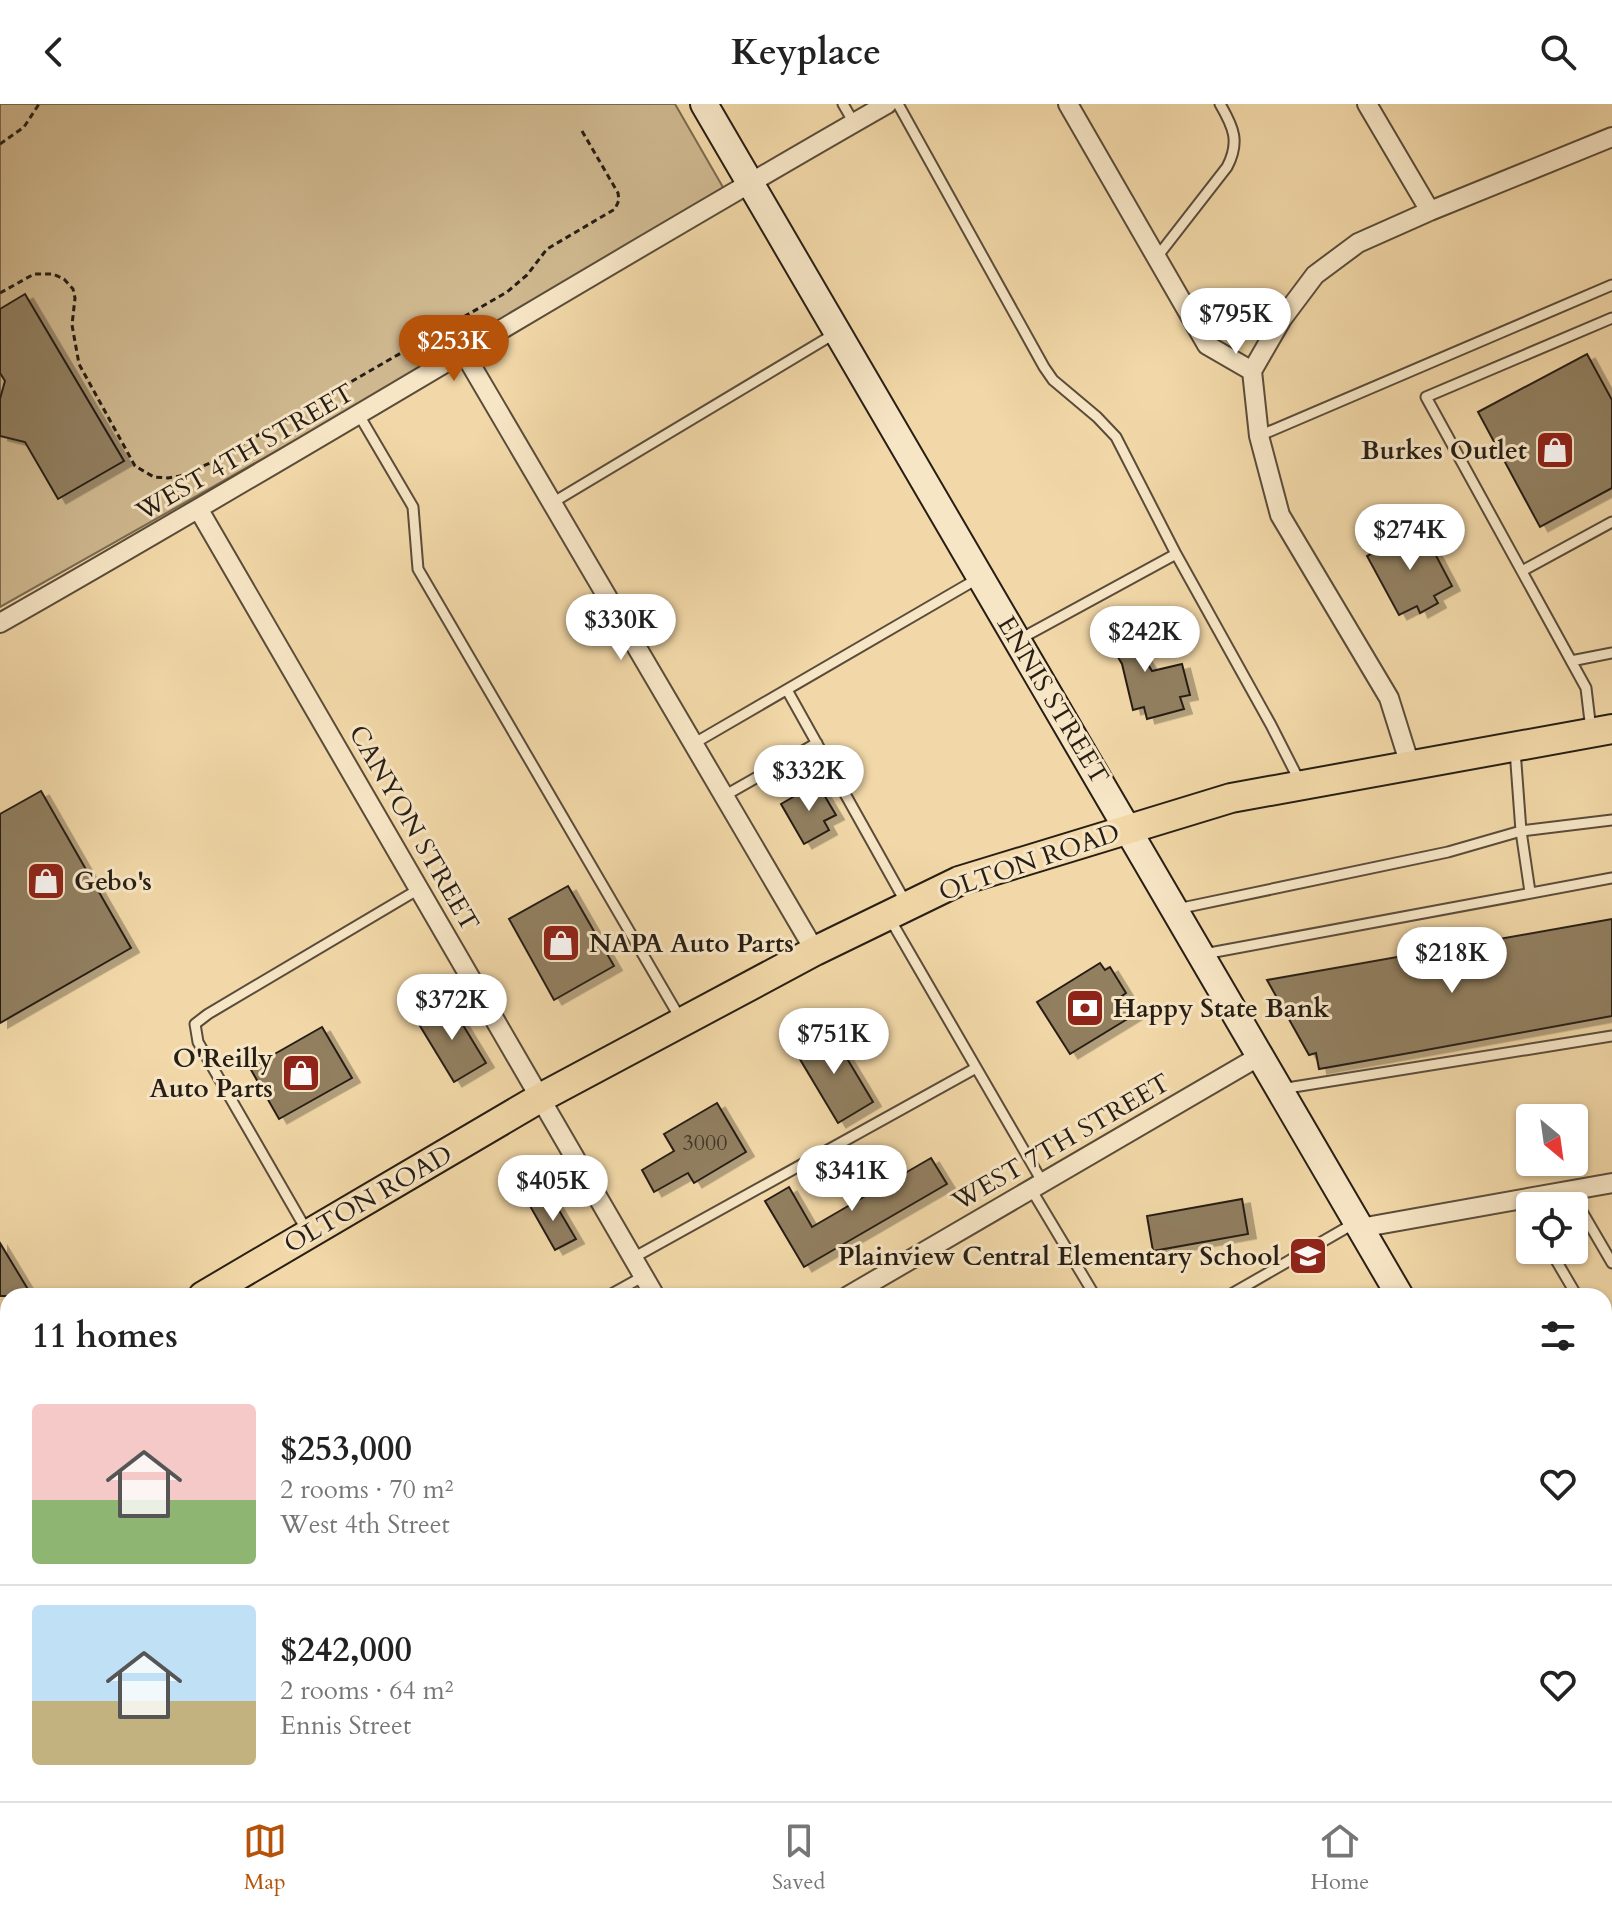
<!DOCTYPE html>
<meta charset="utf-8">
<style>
body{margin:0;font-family:Cardo,serif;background:#f6f6f6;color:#222;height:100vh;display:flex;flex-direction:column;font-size:30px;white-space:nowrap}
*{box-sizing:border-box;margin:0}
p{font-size:26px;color:#767676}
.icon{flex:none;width:44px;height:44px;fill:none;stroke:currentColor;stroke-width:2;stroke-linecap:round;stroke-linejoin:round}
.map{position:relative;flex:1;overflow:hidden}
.side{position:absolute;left:0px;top:1184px;width:1612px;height:514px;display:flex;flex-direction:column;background:#fff;border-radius:24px 24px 0 0;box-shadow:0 2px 6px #0004}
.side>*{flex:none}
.needle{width:52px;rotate:151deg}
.buttons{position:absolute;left:1516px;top:1000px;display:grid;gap:16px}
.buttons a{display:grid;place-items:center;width:72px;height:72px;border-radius:8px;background:#fff;box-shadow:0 2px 6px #0004;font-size:40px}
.price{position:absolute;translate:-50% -68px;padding:0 18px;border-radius:28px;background:#fff;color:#222;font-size:26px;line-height:52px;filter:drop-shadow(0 2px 4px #0008)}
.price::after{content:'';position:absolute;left:50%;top:48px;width:24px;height:18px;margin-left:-12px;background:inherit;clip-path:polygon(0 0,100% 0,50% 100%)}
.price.on{background:#b45309;color:#fff}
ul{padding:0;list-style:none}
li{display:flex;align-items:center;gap:24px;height:200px;padding:0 32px}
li+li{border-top:2px solid #e0e0e0}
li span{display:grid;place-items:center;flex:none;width:224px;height:160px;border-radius:8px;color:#555}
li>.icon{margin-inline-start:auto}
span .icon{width:96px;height:96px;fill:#fffc;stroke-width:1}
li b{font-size:34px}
h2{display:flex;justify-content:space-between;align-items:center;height:96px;padding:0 32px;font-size:34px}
header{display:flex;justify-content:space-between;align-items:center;height:104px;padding:0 32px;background:#fff;font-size:36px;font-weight:700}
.tabs{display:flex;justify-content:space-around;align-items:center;height:112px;border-top:2px solid #e0e0e0;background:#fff;font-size:22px;color:#767676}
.tabs a{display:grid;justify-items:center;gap:4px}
.tabs .on{color:#b45309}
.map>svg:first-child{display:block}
.green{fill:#cfb88f;stroke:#7b6b52;stroke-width:2}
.water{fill:#ad9976;stroke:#77684f;stroke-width:2}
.building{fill:#917f61;stroke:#271e15;stroke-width:2;filter:url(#shadow)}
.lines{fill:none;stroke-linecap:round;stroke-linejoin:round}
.lane-casing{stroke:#5a4c3a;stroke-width:13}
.street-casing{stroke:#5a4c3a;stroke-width:22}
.secondary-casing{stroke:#271e15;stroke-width:30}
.primary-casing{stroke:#271e15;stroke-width:32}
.path{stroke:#271e15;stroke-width:3;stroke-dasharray:6 4;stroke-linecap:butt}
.lane{stroke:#f7e6c6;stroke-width:9}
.street{stroke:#f7e6c6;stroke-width:18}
.secondary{stroke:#f7e6c6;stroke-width:26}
.primary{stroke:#f2d8a8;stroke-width:28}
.labels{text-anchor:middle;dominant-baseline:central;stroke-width:6;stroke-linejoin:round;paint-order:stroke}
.number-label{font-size:22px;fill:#423628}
.poi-label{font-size:26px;font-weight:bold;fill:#271e15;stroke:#f7e6c6;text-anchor:end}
.street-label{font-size:26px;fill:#271e15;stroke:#f7e6c6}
</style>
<header><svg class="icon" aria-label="back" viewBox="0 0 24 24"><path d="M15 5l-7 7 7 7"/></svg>Keyplace<svg class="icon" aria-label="search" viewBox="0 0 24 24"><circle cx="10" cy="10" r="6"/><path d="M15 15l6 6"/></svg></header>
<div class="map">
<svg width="1612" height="1697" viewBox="0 0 1612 1697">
<defs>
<filter id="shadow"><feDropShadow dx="8" dy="4.5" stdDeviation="0" flood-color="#0004"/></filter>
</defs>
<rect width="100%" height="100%" fill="#f2d8a8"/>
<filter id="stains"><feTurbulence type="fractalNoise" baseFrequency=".0025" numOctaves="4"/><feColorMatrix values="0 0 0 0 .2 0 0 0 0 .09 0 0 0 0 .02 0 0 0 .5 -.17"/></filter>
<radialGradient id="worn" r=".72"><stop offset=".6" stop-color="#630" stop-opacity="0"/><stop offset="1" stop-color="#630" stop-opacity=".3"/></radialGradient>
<!-- green -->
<path class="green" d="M0 0H675L728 92 0 503Z
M1612 1423V1521L1604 1507V1428Z"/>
<!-- water -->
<path class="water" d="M1604 1676 1612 1687V1697H1364V1690H1604Z"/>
<!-- building -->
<path class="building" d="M25 190 124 357 58 395 25 338 0 332V295L5 277 0 269V205Z
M1587 250 1612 296V384L1540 423 1478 308Z
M1421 423 1452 482 1434 492 1438 499 1420 509 1417 502 1399 511 1367 452Z
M1117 508 1152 567 1182 560 1190 591 1180 593 1184 605 1147 615 1144 603 1133 606 1122 560 1098 519Z
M817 679 836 711 824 717 829 726 804 740 781 700Z
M41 687 131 844 0 919V710Z
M568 782 614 862 554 896 509 815Z
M1612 815V912L1415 948 1319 965 1316 949 1309 951 1267 876Z
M1100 859 1105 866 1110 863 1126 889 1122 892 1134 911 1070 950 1037 898Z
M449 898 486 959 454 978 417 917Z
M322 923 352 974 279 1015 250 964Z
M830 926 873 998 838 1019 795 947Z
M717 999 746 1048 694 1079 688 1069 654 1088 642 1066 674 1047 664 1030Z
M931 1054 947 1080 804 1163 765 1097 789 1083 812 1123Z
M550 1091 576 1135 555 1146 530 1102Z
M1242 1095 1248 1130 1153 1147 1147 1112Z
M0 1139 32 1192H0Z"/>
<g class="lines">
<!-- lane casing -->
<g class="lane-casing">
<path id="lane" d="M843 0 854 19
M898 0 1044 263 1053 276 1097 313 1116 333 1176 450
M1157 153 1227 63C1240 38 1234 24 1220 0
M359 311 413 403 418 465 680 914
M1259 332 1612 181
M552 399 834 230
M1522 467 1612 418
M1020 535 1176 450 1271 621 1300 678
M1571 557 1612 549
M787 586 906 799
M1591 626 1586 584 1426 293 1612 214
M693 640 977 475
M1515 646 1521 727 1530 788
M724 692 817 639
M1177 805 1448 748 1521 727 1612 716
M890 815 1043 1079
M1204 850 1612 774
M1281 985 1612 932
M1031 1085 1095 1192
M1570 1087 1612 1159
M307 1127 198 938 195 920 208 910 419 785
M1550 1146 1577 1192
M633 1154 976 964
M608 1192 644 1172
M1228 1192 1353 1120
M1604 1239 1612 1252
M0 1525 8 1520
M430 1690 436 1697
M767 1690 771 1697
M463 1697 474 1690
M1215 1697 1227 1690"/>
</g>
<!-- street casing -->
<g class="street-casing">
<path id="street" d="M1068 0 1207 241 1252 267
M1367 0 1430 107
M464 249 815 847
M199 406 655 1192
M0 519C298 350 589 170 887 0
M1410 661 1389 594 1280 411 1259 332 1252 267 1282 215 1315 171 1358 139 1430 107 1612 33
M1360 1124 1612 1079
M848 1192 1258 953
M0 1282 8 1296
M235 1690 239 1697
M594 1690 598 1697
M945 1690 949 1697
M116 1697 128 1690
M911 1697 923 1690"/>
</g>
<!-- secondary casing -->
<g class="secondary-casing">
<path id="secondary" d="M704 0 1400 1192
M1604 1545 1612 1559"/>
</g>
<!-- primary casing -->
<g class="primary-casing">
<path id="primary" d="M203 1192 540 994 815 847 959 777 1231 694 1612 625
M0 1311 8 1307"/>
</g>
<!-- path -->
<path class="path" d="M0 40 24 23 39 0
M0 189 34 170H53L64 175 73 185 75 194 72 221 79 260 135 362 154 373 168 374 180 372 210 359 507 188 527 171 547 145 615 105 619 96 618 89 582 27
M1604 1431 1612 1426
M1604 1493 1612 1507"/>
<!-- lane -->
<use href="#lane" class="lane"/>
<!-- street -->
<use href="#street" class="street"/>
<!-- secondary -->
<use href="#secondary" class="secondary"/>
<!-- primary -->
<use href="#primary" class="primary"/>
</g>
<!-- icons -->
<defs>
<g id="shop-square" transform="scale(2)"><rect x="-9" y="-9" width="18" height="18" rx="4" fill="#8f2418" stroke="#f7e6c6"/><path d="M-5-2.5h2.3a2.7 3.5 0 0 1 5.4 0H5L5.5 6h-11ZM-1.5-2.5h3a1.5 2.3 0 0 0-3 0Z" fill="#fff"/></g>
<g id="bank-square" transform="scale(2)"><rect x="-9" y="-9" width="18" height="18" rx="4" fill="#8f2418" stroke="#f7e6c6"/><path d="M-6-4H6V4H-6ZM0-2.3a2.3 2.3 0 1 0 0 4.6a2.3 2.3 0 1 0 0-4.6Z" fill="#fff"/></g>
<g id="school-square" transform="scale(2)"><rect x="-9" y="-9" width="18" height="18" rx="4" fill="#8f2418" stroke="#f7e6c6"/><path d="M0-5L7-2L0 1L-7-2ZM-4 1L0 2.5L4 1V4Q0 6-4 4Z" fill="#fff"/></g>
</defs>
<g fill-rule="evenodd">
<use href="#shop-square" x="1555" y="346"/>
<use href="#shop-square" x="46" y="777"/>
<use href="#shop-square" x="561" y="839"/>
<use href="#bank-square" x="1085" y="904"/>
<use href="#shop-square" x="301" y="969"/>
<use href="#school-square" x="1308" y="1152"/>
</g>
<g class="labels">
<!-- number labels -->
<g class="number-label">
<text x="705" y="1039">3000</text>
</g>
<!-- poi labels -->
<g class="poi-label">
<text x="1527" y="346">Burkes Outlet</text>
<text x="74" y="777" text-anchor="start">Gebo's</text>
<text x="589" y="839" text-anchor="start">NAPA Auto Parts</text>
<text x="1113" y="904" text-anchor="start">Happy State Bank</text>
<text x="273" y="954">O'Reilly<tspan x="273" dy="30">Auto Parts</tspan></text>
<text x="1280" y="1152">Plainview Central Elementary School</text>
</g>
<!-- street labels -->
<g class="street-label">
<text transform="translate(245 348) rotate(-30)">WEST 4TH STREET</text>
<text transform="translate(1053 596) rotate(59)">ENNIS STREET</text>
<text transform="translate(414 724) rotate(60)">CANYON STREET</text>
<text transform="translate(1029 758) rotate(-19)">OLTON ROAD</text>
<text transform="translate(1061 1038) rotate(-30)">WEST 7TH STREET</text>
<text transform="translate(368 1095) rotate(-30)">OLTON ROAD</text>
</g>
</g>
<rect width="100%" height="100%" filter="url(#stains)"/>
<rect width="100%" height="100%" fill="url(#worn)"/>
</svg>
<div class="buttons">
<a><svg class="needle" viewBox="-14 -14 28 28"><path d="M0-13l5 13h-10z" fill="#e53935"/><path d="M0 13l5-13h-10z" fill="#767676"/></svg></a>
<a><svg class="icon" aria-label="locate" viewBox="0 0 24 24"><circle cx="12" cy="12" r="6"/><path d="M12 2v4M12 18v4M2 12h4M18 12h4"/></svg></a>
</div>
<b class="price" style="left:1236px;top:252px">$795K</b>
<b class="price on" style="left:454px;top:279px">$253K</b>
<b class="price" style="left:1410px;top:468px">$274K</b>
<b class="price" style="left:621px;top:558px">$330K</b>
<b class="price" style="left:1145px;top:570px">$242K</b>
<b class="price" style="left:809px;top:709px">$332K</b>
<b class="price" style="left:1452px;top:891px">$218K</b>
<b class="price" style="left:452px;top:938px">$372K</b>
<b class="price" style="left:834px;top:972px">$751K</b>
<b class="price" style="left:852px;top:1109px">$341K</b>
<b class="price" style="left:553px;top:1119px">$405K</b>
<section class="side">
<h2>11 homes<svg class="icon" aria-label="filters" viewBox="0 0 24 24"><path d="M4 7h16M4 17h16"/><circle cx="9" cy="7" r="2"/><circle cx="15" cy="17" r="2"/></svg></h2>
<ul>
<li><span style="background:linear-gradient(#f6c9c9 60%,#8fb573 0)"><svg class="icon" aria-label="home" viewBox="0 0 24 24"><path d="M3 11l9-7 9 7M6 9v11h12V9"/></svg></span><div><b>$253,000</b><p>2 rooms · 70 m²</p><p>West 4th Street</p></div><svg class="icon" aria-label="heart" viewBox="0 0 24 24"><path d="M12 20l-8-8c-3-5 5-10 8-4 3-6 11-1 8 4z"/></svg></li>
<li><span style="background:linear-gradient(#bfe0f5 60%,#c2b280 0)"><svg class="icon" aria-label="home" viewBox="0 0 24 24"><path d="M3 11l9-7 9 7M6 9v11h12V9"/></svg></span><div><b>$242,000</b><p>2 rooms · 64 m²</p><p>Ennis Street</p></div><svg class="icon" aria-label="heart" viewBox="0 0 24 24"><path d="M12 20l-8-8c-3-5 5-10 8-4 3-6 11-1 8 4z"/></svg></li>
</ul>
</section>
</div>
<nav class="tabs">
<a class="on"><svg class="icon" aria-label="map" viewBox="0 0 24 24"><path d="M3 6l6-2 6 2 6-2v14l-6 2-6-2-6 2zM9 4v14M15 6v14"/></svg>Map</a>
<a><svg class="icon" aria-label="saved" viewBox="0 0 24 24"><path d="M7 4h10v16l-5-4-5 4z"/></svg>Saved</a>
<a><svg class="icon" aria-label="home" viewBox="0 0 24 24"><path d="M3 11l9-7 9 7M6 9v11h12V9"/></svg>Home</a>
</nav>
